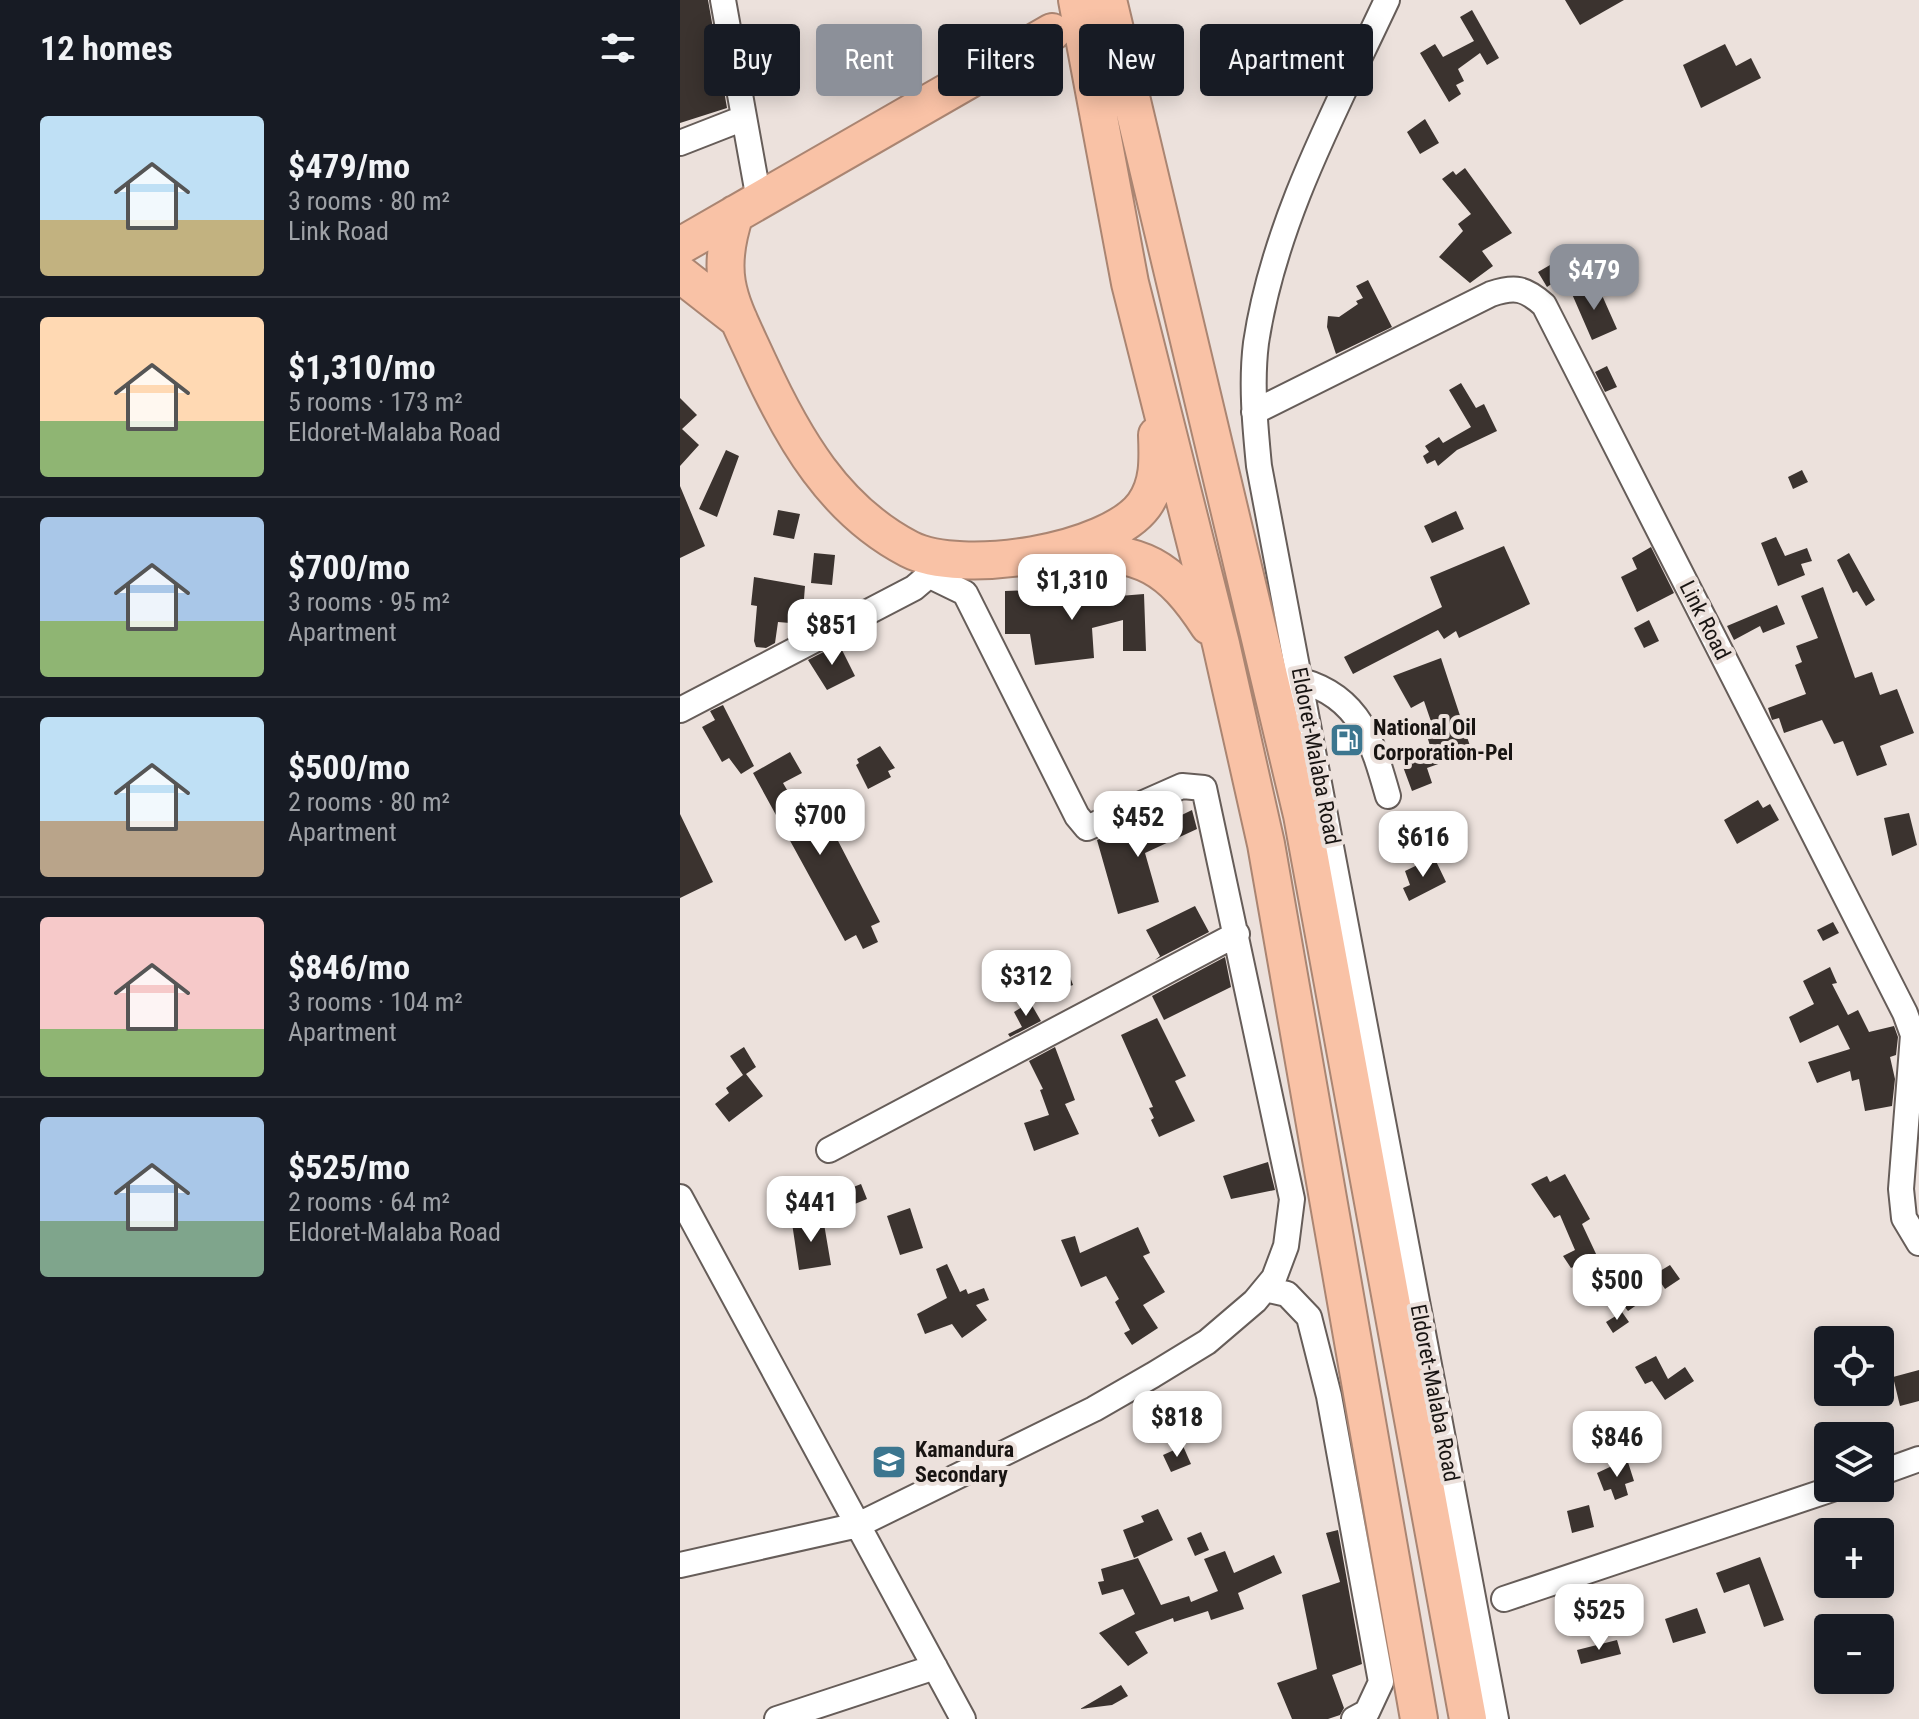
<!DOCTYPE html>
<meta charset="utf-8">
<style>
body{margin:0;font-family:"Roboto Condensed",sans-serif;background:#242831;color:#f1f3f6;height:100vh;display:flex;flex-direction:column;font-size:30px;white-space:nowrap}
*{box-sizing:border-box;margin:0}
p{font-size:26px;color:#9ea1a6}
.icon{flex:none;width:44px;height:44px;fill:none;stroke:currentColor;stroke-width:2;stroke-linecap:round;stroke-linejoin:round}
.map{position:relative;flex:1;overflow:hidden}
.panel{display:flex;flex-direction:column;background:#171b24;width:680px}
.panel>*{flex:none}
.top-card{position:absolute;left:24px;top:24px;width:760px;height:72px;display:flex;gap:16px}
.buttons{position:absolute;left:1134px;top:1326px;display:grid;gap:16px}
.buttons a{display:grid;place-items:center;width:80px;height:80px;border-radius:8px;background:#171b24;box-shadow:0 4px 20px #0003;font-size:40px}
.price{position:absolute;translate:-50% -68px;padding:0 18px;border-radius:16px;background:#fff;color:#222;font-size:26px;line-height:52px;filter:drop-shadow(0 2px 4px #0008)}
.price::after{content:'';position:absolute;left:50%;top:48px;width:24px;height:18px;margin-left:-12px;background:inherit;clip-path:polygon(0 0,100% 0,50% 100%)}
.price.on{background:#8c9099;color:#fff}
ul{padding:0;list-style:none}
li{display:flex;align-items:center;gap:24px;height:200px;padding:0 40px}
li+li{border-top:2px solid #363941}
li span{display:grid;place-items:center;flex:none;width:224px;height:160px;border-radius:8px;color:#555}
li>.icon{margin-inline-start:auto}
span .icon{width:96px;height:96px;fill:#fffc;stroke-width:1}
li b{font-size:34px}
h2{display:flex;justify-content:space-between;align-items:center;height:96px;padding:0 40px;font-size:34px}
.pill{padding:0 28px;border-radius:8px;background:#171b24;box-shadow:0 4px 20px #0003;font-size:28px;line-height:72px}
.pill.on{background:#8c9099;color:#fff}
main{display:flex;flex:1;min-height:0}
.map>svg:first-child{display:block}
.building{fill:#3b332f}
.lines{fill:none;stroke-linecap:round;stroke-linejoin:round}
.minor-casing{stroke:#665d59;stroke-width:28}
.highway-casing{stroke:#aa8572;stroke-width:40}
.minor{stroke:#fff;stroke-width:24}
.highway{stroke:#f9c2a6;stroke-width:36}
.labels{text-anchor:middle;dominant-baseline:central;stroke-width:8;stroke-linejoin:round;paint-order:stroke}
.street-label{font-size:22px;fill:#181412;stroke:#ece1dc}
.poi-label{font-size:22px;font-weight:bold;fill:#181412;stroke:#ece1dc;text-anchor:start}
</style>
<main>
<section class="panel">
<h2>12 homes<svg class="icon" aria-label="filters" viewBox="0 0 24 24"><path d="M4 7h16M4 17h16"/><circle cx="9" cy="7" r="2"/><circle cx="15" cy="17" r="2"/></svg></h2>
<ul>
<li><span style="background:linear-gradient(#bfe0f5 65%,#c2b280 0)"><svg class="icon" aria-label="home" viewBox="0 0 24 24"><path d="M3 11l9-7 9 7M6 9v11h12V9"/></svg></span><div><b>$479/mo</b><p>3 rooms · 80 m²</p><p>Link Road</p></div></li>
<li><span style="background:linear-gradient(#ffd9b3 65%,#8fb573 0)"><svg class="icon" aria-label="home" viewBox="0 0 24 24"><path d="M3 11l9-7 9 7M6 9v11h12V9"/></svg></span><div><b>$1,310/mo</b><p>5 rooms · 173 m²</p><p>Eldoret-Malaba Road</p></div></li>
<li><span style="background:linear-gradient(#a9c7e8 65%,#8fb573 0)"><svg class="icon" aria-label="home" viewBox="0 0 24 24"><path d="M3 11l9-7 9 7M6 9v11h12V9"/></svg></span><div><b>$700/mo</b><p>3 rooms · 95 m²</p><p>Apartment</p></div></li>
<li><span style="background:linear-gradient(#bfe0f5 65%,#b9a48a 0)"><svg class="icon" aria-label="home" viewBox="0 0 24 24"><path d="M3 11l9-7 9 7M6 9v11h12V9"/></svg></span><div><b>$500/mo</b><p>2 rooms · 80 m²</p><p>Apartment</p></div></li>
<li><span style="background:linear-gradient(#f6c9c9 70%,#8fb573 0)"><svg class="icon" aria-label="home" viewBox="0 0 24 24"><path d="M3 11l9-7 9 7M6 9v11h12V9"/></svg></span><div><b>$846/mo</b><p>3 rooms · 104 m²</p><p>Apartment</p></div></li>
<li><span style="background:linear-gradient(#a9c7e8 65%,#7fa58c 0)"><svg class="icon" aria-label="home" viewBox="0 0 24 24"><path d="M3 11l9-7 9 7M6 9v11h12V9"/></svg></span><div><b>$525/mo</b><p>2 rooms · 64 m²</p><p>Eldoret-Malaba Road</p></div></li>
</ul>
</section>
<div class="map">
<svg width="1239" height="1719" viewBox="0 0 1239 1719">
<rect width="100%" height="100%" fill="#ece1dc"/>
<!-- building -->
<path class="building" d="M0 0H28L47 108 0 123Z
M885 0H944L900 25Z
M792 10 819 58 807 65 800 53 778 69 784 81 776 85 781 94 769 102 740 53 755 44 763 57 794 41 780 17Z
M1045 44 1056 66 1071 58 1081 78 1021 108 1003 65Z
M745 119 759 143 740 154 727 132Z
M785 168 832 233 802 251 813 266 790 283 759 257 783 231 778 224 791 214 762 179 773 171 776 175Z
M870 265 879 279 867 287 858 272Z
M688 280 712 327 656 354 647 327 648 316 659 317 678 304 676 301 683 298 676 286Z
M917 284 937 329 912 340 892 294Z
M927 366 937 387 925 392 915 372Z
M781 383 796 408 804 404 817 431 777 450 758 466 755 460 747 464 743 456 749 452 745 446 759 437 763 443 791 427 769 390Z
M0 398 17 415 2 429 19 445 0 466Z
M46 450 59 456 37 517 19 509Z
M1122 470 1128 482 1113 489 1108 477Z
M0 486 25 546 0 558Z
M98 510 120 514 114 539 93 535Z
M776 511 784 529 752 543 744 526Z
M1096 537 1105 556 1127 548 1132 561 1121 564 1125 575 1098 586 1081 543Z
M824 546 850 604 779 638 776 631 764 639 758 630 673 674 664 657 762 607 750 577Z
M971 547 994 593 957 612 941 577 957 569 952 558Z
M134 553 155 555 152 585 131 583Z
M1169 553 1195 600 1186 606 1177 591 1173 593 1157 560Z
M74 577 125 586 122 624 98 622 95 643 86 648 76 647 74 641 77 606 71 605Z
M1143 587 1175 678 1192 672 1200 695 1217 689 1234 733 1200 746 1207 765 1177 776 1163 741 1154 744 1142 720 1104 733 1099 718 1092 720 1088 708 1126 694 1115 665 1122 662 1116 646 1138 638 1121 596Z
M386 589 387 603 426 593 427 597 464 594 466 651H443V620L412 628 414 658 355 665 350 634H325V591Z
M1097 605 1105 624 1083 633 1080 626 1054 640 1047 626Z
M969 620 979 641 964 648 954 628Z
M159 644 175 676 147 690 128 660Z
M761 658 792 752 747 768 752 783 732 791 722 764 752 753 748 739 756 736 744 701 731 708 713 676Z
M43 705 74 766 61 774 49 758 42 762 22 727 35 720 30 711Z
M200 746 215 768 208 771 211 777 188 789 176 765 179 763 177 759Z
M110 752 122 773 103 783 138 843 155 835 200 922 191 926 198 942 183 949 176 935 165 941 73 773Z
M1078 800 1083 808 1090 804 1099 820 1057 844 1044 820Z
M512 810 517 829 465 853 479 902 438 914 417 840 468 818 473 829Z
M1229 813 1237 845 1212 856 1204 818Z
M0 814 33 882 0 898Z
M754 857 766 882 729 901 723 888 730 885 725 871Z
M515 906 529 932 475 960 480 956 466 930Z
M1153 922 1159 933 1143 941 1137 930Z
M545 957 551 987 484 1020 472 996Z
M1150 967 1157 983 1152 984 1168 1015 1178 1010 1189 1032 1214 1026 1218 1037 1216 1055 1210 1057 1215 1079 1212 1106 1185 1111 1179 1079 1172 1081 1170 1071 1137 1083 1128 1062 1170 1049 1158 1025 1120 1043 1109 1017 1134 1004 1123 981Z
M388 971 393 985 373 992 368 977Z
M350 1002 361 1021 330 1037 328 1034 342 1027 334 1012Z
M477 1018 506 1076 495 1081 515 1121 479 1137 471 1120 474 1118 469 1108 473 1107 441 1035Z
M64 1047 76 1067 66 1074 83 1096 49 1122 35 1104 49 1093 46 1088 63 1075 50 1056Z
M375 1047 395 1100 385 1104 399 1134 354 1151 344 1123 369 1115 360 1090 363 1089 349 1061Z
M588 1162 595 1190 551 1199 543 1176Z
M885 1174 910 1219 902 1224 917 1256 891 1268 883 1256 895 1250 880 1215 874 1218 851 1184 867 1176 870 1182Z
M181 1184 187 1199 160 1210 153 1195Z
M230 1208 243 1248 220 1255 207 1216Z
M143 1218 151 1265 119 1270 112 1223Z
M458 1227 470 1253 463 1256 485 1292 463 1305 478 1328 452 1345 444 1333 450 1330 435 1302 439 1299 426 1276 401 1287 381 1240 395 1236 400 1253Z
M955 1263 968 1285 956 1295 961 1302 948 1311 920 1276 933 1266 939 1272Z
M267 1264 280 1292 286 1289 288 1294 304 1288 309 1300 296 1305 307 1320 282 1338 272 1324 245 1334 237 1314 267 1298 256 1269Z
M990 1265 1000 1279 985 1289 975 1274Z
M942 1312 949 1322 933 1333 926 1322Z
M976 1356 988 1379 1005 1367 1014 1381 985 1400 972 1381 965 1384 955 1367Z
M1239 1370V1401L1220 1406 1213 1377Z
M503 1446 511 1464 491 1472 483 1455Z
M947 1459 954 1481 945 1484 948 1495 935 1500 931 1489 924 1491 917 1473Z
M909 1505 914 1527 892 1533 887 1511Z
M478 1509 493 1540 454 1558 443 1530 464 1522 461 1516Z
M658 1530 682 1664 652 1675 664 1708 660 1715 648 1719H612L597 1683 637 1669 622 1595 660 1582 646 1533Z
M521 1532 529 1550 515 1556 507 1538Z
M545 1551 554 1573 594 1555 602 1573 558 1593 564 1609 531 1620 528 1611 494 1622 493 1618 455 1632 468 1653 448 1666 419 1633 455 1614 443 1589 422 1595 418 1582 424 1581 421 1569 458 1558 481 1605 509 1596 511 1602 538 1591 524 1559Z
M1080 1557 1104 1620 1084 1627 1069 1584 1044 1593 1036 1573Z
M1017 1608 1026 1633 993 1643 985 1619Z
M937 1640 941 1654 901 1664 897 1650Z
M441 1685 448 1696 432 1705 400 1709Z"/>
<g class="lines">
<!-- minor casing -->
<g class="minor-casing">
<path id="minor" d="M43 0 79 200
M707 0C656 109 594 222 576 343 571 383 575 425 579 466L816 1719
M0 143 64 118
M574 412 811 294C835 286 845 288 864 305L1225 1013 1233 1035 1221 1189 1224 1218 1239 1243
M622 681C680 697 693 743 708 796
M0 710 234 588 260 566
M149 1150 557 934
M0 1197 283 1719
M585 1289 607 1294 629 1317 649 1396 701 1682 687 1712 674 1719
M1200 1473 1239 1459
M0 1565 178 1525 414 1409 473 1375 527 1342 575 1301 594 1278 606 1246 612 1199 524 788 502 786 407 828 397 816 285 593 250 576
M824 1599 1155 1488
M97 1719 255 1667"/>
</g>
<!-- highway casing -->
<g class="highway-casing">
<path id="highway" d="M397 0 450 283 541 644 586 844 739 1719
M428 0 622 815 788 1719
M55 214C33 280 52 304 79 364 113 438 154 510 229 549 281 576 429 553 464 505 479 484 478 460 477 435
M0 246 372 32
M0 274 59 320
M391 552C462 551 490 566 529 626"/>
</g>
<!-- minor -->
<use href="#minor" class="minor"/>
<!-- highway -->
<use href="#highway" class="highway"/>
</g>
<!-- icons -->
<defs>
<g id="fuel-square" transform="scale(1.8)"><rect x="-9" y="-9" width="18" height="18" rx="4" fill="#3c768f" stroke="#ece1dc"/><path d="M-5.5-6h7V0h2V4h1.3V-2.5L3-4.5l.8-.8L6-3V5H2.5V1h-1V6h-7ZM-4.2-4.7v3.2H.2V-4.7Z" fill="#fff"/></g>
<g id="school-square" transform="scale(1.8)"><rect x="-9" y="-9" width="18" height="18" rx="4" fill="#3c768f" stroke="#ece1dc"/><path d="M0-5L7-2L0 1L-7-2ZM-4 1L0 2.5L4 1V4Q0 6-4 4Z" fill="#fff"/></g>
</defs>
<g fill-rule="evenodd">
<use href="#fuel-square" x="667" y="740"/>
<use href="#school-square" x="209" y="1462"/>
</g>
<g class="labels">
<!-- street labels -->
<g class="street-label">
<text transform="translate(1025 620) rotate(63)">Link Road</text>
<text transform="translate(636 756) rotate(79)">Eldoret-Malaba Road</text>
<text transform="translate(755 1393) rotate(79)">Eldoret-Malaba Road</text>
</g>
<!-- poi labels -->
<g class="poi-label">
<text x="693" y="727">National Oil<tspan x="693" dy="25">Corporation-Pel</tspan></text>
<text x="235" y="1449">Kamandura<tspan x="235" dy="25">Secondary</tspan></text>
</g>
</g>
</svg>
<div class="buttons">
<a><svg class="icon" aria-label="locate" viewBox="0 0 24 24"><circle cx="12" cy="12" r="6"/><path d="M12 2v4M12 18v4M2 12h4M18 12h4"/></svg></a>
<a><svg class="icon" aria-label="layers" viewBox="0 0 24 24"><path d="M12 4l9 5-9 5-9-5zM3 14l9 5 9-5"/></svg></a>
<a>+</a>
<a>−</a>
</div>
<b class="price on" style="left:914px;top:312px">$479</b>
<b class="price" style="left:392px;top:622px">$1,310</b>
<b class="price" style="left:152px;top:667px">$851</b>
<b class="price" style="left:140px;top:857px">$700</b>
<b class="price" style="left:458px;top:859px">$452</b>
<b class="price" style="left:743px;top:879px">$616</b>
<b class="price" style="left:346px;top:1018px">$312</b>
<b class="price" style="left:131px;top:1244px">$441</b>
<b class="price" style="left:937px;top:1322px">$500</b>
<b class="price" style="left:497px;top:1459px">$818</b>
<b class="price" style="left:937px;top:1479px">$846</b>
<b class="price" style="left:919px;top:1652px">$525</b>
<div class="top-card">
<a class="pill">Buy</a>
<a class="pill on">Rent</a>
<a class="pill">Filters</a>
<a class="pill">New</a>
<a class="pill">Apartment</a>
</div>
</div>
</main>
